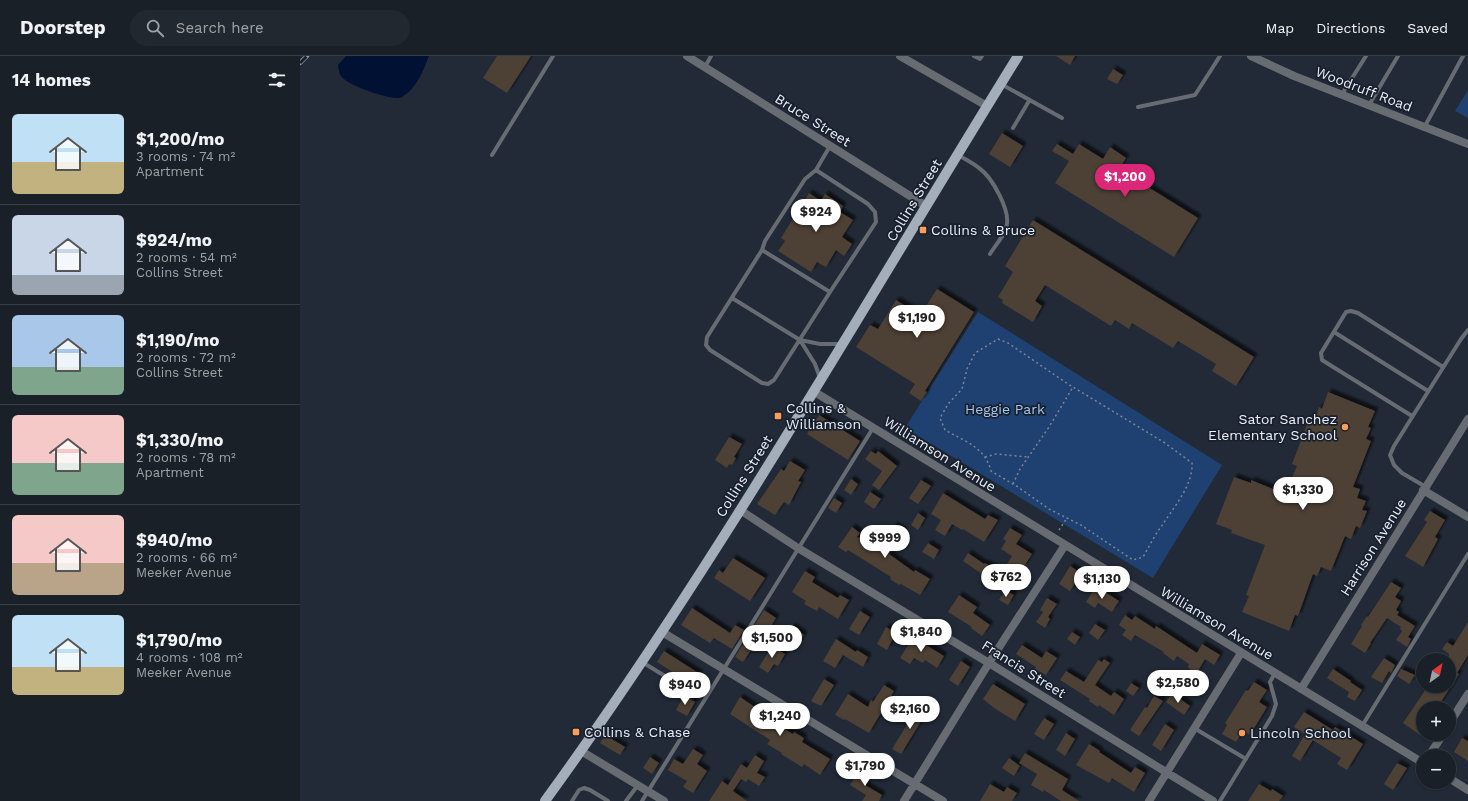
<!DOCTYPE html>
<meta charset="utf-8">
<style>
body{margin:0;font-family:"Work Sans",sans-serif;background:#222830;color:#f1f3f6;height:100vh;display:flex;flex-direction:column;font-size:15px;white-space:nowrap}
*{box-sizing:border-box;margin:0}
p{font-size:13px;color:#9fa3a8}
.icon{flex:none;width:22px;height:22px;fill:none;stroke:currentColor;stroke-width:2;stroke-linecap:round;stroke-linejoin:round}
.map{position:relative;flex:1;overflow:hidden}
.side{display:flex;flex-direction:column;background:#192028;width:300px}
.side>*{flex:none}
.needle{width:26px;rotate:33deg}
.controls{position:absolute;left:1116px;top:597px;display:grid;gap:8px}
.controls a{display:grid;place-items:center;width:40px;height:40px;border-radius:50%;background:#192028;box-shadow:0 1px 3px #0004,0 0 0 1px #373e45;font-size:20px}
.price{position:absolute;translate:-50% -34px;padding:0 9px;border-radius:14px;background:#fff;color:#222;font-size:13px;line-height:26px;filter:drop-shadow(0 1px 2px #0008)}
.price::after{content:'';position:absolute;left:50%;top:24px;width:12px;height:9px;margin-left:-6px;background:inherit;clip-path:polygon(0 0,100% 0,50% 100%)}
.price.on{background:#db2777;color:#fff}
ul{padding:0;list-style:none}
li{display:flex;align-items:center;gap:12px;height:100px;padding:0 12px}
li+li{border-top:1px solid #373e45}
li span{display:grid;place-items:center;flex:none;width:112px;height:80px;border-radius:6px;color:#555}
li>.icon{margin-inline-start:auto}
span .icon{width:48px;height:48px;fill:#fffc;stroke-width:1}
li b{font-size:17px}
h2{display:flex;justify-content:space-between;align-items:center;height:48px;padding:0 12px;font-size:17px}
header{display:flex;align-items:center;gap:24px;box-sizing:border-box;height:56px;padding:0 20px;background:#192028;border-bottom:1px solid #373e45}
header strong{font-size:19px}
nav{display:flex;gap:22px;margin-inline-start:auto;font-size:14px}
.search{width:280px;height:36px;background:#222830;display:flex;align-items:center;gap:10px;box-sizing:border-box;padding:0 14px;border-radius:22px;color:#9fa3a8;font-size:15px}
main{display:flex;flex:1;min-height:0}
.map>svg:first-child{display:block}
.green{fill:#1f4171}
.water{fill:#013}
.building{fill:#4e3f36;filter:url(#shadow)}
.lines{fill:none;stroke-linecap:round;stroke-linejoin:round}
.path{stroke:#7e8590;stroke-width:1.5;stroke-dasharray:2 3;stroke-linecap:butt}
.lane{stroke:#676b72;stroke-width:4}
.street{stroke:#676b72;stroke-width:8}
.primary{stroke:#a4aebb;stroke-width:10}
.rail-casing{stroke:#9097a1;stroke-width:4.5}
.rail{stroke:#17202c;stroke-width:3;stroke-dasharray:9;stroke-linecap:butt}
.poi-dot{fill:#fe9c58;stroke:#17202c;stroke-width:1.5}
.labels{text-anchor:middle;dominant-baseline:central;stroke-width:3.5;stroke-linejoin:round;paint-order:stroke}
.street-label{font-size:14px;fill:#ebf0f9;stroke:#17202c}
.poi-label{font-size:14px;fill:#ebf0f9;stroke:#17202c;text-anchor:start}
.park-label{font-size:14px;fill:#a5c6f3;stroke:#17202c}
</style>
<header>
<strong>Doorstep</strong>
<div class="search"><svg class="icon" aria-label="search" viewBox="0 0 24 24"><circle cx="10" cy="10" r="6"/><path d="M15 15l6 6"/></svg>Search here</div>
<nav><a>Map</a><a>Directions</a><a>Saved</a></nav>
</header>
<main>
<section class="side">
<h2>14 homes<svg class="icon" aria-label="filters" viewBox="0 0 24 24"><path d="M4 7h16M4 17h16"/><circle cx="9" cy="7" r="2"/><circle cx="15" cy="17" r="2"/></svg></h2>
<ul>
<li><span style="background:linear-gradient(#bfe0f5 60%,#c2b280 0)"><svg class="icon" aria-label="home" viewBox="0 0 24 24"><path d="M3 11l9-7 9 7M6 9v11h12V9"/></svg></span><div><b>$1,200/mo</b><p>3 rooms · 74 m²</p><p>Apartment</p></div></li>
<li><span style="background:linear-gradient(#c9d6e8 75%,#9aa5b1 0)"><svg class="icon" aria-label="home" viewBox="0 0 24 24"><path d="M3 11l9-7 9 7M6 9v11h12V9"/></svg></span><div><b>$924/mo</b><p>2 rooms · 54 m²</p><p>Collins Street</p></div></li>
<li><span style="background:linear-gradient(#a9c7e8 65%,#7fa58c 0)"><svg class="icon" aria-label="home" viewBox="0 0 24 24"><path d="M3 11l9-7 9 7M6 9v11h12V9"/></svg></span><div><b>$1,190/mo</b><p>2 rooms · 72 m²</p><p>Collins Street</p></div></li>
<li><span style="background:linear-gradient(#f6c9c9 60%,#7fa58c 0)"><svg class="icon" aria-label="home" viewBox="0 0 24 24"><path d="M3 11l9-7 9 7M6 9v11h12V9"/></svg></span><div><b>$1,330/mo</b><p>2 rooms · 78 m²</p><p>Apartment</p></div></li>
<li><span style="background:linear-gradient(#f6c9c9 60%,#b9a48a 0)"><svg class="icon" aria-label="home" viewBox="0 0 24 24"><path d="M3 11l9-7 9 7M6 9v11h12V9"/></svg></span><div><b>$940/mo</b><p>2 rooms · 66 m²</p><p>Meeker Avenue</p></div></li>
<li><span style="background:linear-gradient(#bfe0f5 65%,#c2b280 0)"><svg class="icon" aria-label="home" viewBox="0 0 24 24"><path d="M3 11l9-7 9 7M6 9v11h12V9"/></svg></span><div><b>$1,790/mo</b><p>4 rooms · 108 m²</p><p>Meeker Avenue</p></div></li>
</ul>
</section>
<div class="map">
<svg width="1168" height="745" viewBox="0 0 1168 745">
<defs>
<filter id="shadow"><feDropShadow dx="3.5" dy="-3.5" stdDeviation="1" flood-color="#0009"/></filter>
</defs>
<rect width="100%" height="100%" fill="#212a36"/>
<!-- green -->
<path class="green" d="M1168 34V62L1155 55Z
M678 256 922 409 853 522 605 372Z"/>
<!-- water -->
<path class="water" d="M46 0H129C123 15 117 32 102 41 94 46 51 30 44 23 39 19 39 16 38 9Z"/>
<!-- building -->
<path class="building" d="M197 0H231L207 37 183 22Z
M756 0H775L770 9Z
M813 13 823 19 817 28 807 23Z
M702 77 723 90 710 111 689 98Z
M757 88 773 98 779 88 803 103 810 91 826 102 819 113 898 162 874 201 755 127 769 105 752 95Z
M509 137 521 145 525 138 543 150 540 156 553 164 542 181 552 188 544 200 536 194 526 211 517 206 511 216 478 195 485 185 481 182Z
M733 164 954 301 936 330 912 315 916 308 878 285 873 292 832 267 829 273 815 264 811 270 745 229 735 245 742 250 733 266 702 247 703 244 698 241 713 216 705 210Z
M637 233 674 256 625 335 627 336 621 345 609 337 615 328 556 291 570 269 578 273 596 244 620 259Z
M1028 336 1075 355 1068 371 1071 372 1066 383 1071 385 1053 431 1060 433 1057 442 1066 445 1062 454 1067 455 1060 472 1056 470 1051 483 1045 480 1031 515 1021 511 1017 520 1013 518 998 560 995 559 989 575 942 556 949 540 946 539 965 489 931 477 932 474 916 468 934 421 951 427V424L985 438 997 410 992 408 1010 361 1015 363 1019 351 1022 353Z
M519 359 560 385 548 404 507 378Z
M429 381 442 388 434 401 436 402 432 409 429 408 427 412 415 404Z
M571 395 576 398 578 395 597 410 579 434 572 429 582 415 565 403Z
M490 405 505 414 498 425 501 426 489 449 484 446 475 459 457 448 481 413 484 415Z
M551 423 558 428 551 439 544 434Z
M621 424 631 430 618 448 609 442Z
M570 436 581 443 574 453 564 446Z
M643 437 685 463 688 459 698 464 684 486 663 473 662 474 652 468 645 480 635 474 641 464 631 458Z
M534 442 542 447 536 457 528 452Z
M1130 455 1145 464 1135 481 1138 483 1123 511 1105 500 1127 466 1124 464Z
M618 457 625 462 618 474 611 469Z
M594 469 604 475 589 498 614 516 615 514 630 523 620 539 601 528 599 529 590 523 591 521 548 494 546 496 538 491 552 471 560 477 557 481 579 494Z
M710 472 722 479 716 488 732 498 723 512 720 510 716 517 705 511 712 500 701 493 706 485 703 483Z
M628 487 639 494 634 503 622 496Z
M668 497 684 508 685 507 695 513 689 523 663 505Z
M433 502 465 522 450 545 414 522 419 514 423 517Z
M770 510 781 517 770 535 759 528Z
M505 515 515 521 512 526 538 542 540 539 549 544 538 563 519 551 517 555 504 548 506 545 492 536Z
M1091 526 1101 532 1095 541 1101 545 1096 554 1099 556 1097 559 1115 570 1108 581 1111 583 1107 591 1096 584 1102 575 1100 573 1101 571 1087 562 1070 587H1071L1065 597 1051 588 1062 570 1061 569 1067 560 1068 561Z
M796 530 819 545 812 556 798 547 795 552 786 546Z
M705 534 714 539 708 549 699 544Z
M659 539 677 551 673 557 690 569 682 580 671 572 672 571 648 556Z
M747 542 757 548 748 561 750 563 745 572 736 566 743 556 740 554Z
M392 552 430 577 435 569 444 574 432 593 414 582 410 587 381 569Z
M464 554 476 562 461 587 457 585 443 606 435 601Z
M560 555 570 561 559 579 549 573Z
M825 559 832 564 835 560 855 573 856 570 897 597 902 588 920 599 914 609 905 603 894 622 904 628 898 637 882 627 890 613 888 611 889 608 877 600 874 605 863 597 864 596 835 579 831 585 822 579 826 574 819 569Z
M1168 566V599L1157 617 1159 618 1137 652H1123V681L1103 667 1128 630H1149V598L1142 593 1147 586 1153 590Z
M795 568 805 574 798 584 789 577Z
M492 570 504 579 498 588 486 579Z
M586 571 596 577 587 594 577 588Z
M772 576 780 581 775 589 767 583Z
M613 581 644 600 637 612 625 604 623 607 614 602 610 608 600 602Z
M536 583 556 596 557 594 568 601 563 611 543 599 535 612 523 605Z
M722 589 742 602 746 595 757 602 746 619 735 613 736 611 716 598Z
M472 590 485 598 478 610 474 608 468 617 459 611Z
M364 595 400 618 393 629 357 606Z
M1084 602 1095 609 1091 617 1089 615 1082 627 1071 621Z
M804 603 810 607 795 629 811 640 814 636 824 643 814 659 799 649 798 651 789 645 790 643 760 624 766 615 784 626 798 604 802 606Z
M661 605 670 611 658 630 649 624Z
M1033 613 1051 625 1050 626 1062 634 1055 645 1047 641 1049 636 1027 622Z
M1101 613 1115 619 1109 628 1097 620Z
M524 623 534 629 521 650 511 645Z
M954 626 967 634 959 646 967 651 950 679 943 675 936 686 922 678 927 669 925 667 946 634 948 635Z
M831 627 839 632 833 640 826 635Z
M693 628 725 648 715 665 694 652 683 643Z
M584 629 594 635 569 677 545 663 544 664 535 659 548 638 568 651 571 644 573 646Z
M872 637 890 650 884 659 866 646Z
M384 639 395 646 387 660 376 654Z
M854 640 863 645 839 680 830 674 845 651 847 652Z
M440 641 465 658 466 656 476 663 474 667 493 678 494 676 504 682 502 686 530 703 520 719 504 708 502 711 481 698 482 697 467 688 470 684 430 658Z
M619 649 628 654 601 698 592 693Z
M1004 656 1033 674 1035 671 1063 688 1047 714 1037 708 1041 702 1013 684 1000 705 992 700 1005 678 994 671Z
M744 662 754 668 744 684 734 678Z
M865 668 874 674 861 695 852 689Z
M766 677 775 683 765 700 756 694Z
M305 679 325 691 320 699 300 687Z
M1162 682 1168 685V705L1154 696Z
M789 688 800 695 799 696 831 717 835 711 845 717 834 736 812 722 809 727 776 709Z
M393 693 403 699 397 708 407 715 393 737 383 731 387 725 368 714 374 703 383 708Z
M725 697 768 723 762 734 779 745H761L744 734 743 736 731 729 737 718 719 707Z
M455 699 464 705 457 717 465 721 459 730 448 723 446 726 441 723 433 735 447 745H409L422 725 428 729 441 708 447 712Z
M350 701 359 707 352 718 343 712Z
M709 702 720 710 714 720 702 712Z
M1097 707 1107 712 1093 734 1084 728Z
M560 714 570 720 565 729 582 739 579 745H562L566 739 550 729Z
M690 728 704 736 707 731 717 737 712 745H680Z
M959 728 971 735 972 733 983 740 979 745H948Z"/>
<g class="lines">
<!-- path -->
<path class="path" d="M698 283 708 287 768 328 865 387 892 407C893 430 873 452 861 471 854 480 849 491 843 501L833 504 781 469 749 453 718 431 691 415C685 391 664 385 645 374L640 362 648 348 662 333 667 313 675 297Z
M685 401 696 398 728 401
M713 428 720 413 749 371 773 331
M759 474 767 462"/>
<!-- lane -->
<path class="lane" d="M674 0 680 3 682 0
M405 11 411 0
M701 28 762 62
M1042 38 1066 0
M1069 49 1098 0
M838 51 895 39 920 0
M1125 70 1163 0
M713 72 729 45
M192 99 253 0
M658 99C665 103 673 107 679 112 692 121 712 156 706 172 703 181 695 190 690 198
M462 194 530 236 474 324 468 328 462 327 410 294 406 289 407 281Z
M462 194 465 185 505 123 516 114
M530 236 576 166 575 156 568 148 516 114 530 90
M432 242 500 284 520 288H541
M1034 276 1128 335
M500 284 515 308 520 322
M1112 360 1022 304 1021 297 1046 256 1051 255 1058 257 1143 311
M1126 431 1102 417 1094 409 1090 399 1094 390 1161 283 1168 274
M342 606 378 628 395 633 407 640
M1062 670 1168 498
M894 672 946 703
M272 745 279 734 284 732 290 734 308 745
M326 745 338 729
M342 745 573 372
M920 745 972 660 976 648 970 626 975 617"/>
<!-- street -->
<path class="street" d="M387 0 626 150
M600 0 687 50
M951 0 994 20 1168 88
M513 335 1123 707
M1123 434 1168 461
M440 454 498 492 689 607 913 745
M362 576 643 745
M1001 633 1168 363
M1149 668 1168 638
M281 695 364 745
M1129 700 1143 678
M1149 722 1168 734
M604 745 689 607 765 489
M849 745 941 597"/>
<!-- primary -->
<path class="primary" d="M245 745C418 507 563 250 718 0"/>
<!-- rail casing -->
<g class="rail-casing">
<path id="rail" d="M0 7 7 0"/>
</g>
<!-- rail -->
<use href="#rail" class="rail"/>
</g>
<!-- markers -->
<g class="poi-dot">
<rect x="619" y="170" width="8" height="8" rx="2"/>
<rect x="474" y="356" width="8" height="8" rx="2"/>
<circle cx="1045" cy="371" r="4"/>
<rect x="272" y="672" width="8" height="8" rx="2"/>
<circle cx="942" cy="677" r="4"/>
</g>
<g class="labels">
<!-- street labels -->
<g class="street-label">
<text transform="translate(1064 33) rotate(21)">Woodruff Road</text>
<text transform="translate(513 64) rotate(32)">Bruce Street</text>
<text transform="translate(614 144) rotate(-59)">Collins Street</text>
<text transform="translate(640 398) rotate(32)">Williamson Avenue</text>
<text transform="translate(444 420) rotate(-58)">Collins Street</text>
<text transform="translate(1073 491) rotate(-58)">Harrison Avenue</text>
<text transform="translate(917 567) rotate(31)">Williamson Avenue</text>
<text transform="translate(724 613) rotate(32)">Francis Street</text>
</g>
<!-- poi labels -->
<g class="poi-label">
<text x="631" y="174">Collins &amp; Bruce</text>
<text x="486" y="352">Collins &amp;<tspan x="486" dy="16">Williamson</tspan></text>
<text x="1037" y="363" text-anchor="end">Sator Sanchez<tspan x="1037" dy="16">Elementary School</tspan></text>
<text x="284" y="676">Collins &amp; Chase</text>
<text x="950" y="677">Lincoln School</text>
</g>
<!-- park labels -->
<g class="park-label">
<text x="705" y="353">Heggie Park</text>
</g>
</g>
</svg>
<div class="controls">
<a><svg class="needle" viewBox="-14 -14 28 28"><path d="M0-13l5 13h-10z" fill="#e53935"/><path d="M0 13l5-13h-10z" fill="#9fa3a8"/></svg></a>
<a>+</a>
<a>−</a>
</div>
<b class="price on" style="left:825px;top:142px">$1,200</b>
<b class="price" style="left:516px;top:177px">$924</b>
<b class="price" style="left:617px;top:283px">$1,190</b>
<b class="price" style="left:1003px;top:455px">$1,330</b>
<b class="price" style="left:585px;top:503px">$999</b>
<b class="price" style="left:706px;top:542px">$762</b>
<b class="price" style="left:802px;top:544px">$1,130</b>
<b class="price" style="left:621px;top:597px">$1,840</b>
<b class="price" style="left:472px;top:603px">$1,500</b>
<b class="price" style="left:878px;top:648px">$2,580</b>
<b class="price" style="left:385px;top:650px">$940</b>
<b class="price" style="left:610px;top:674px">$2,160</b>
<b class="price" style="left:480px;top:681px">$1,240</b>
<b class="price" style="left:565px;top:731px">$1,790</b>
</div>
</main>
